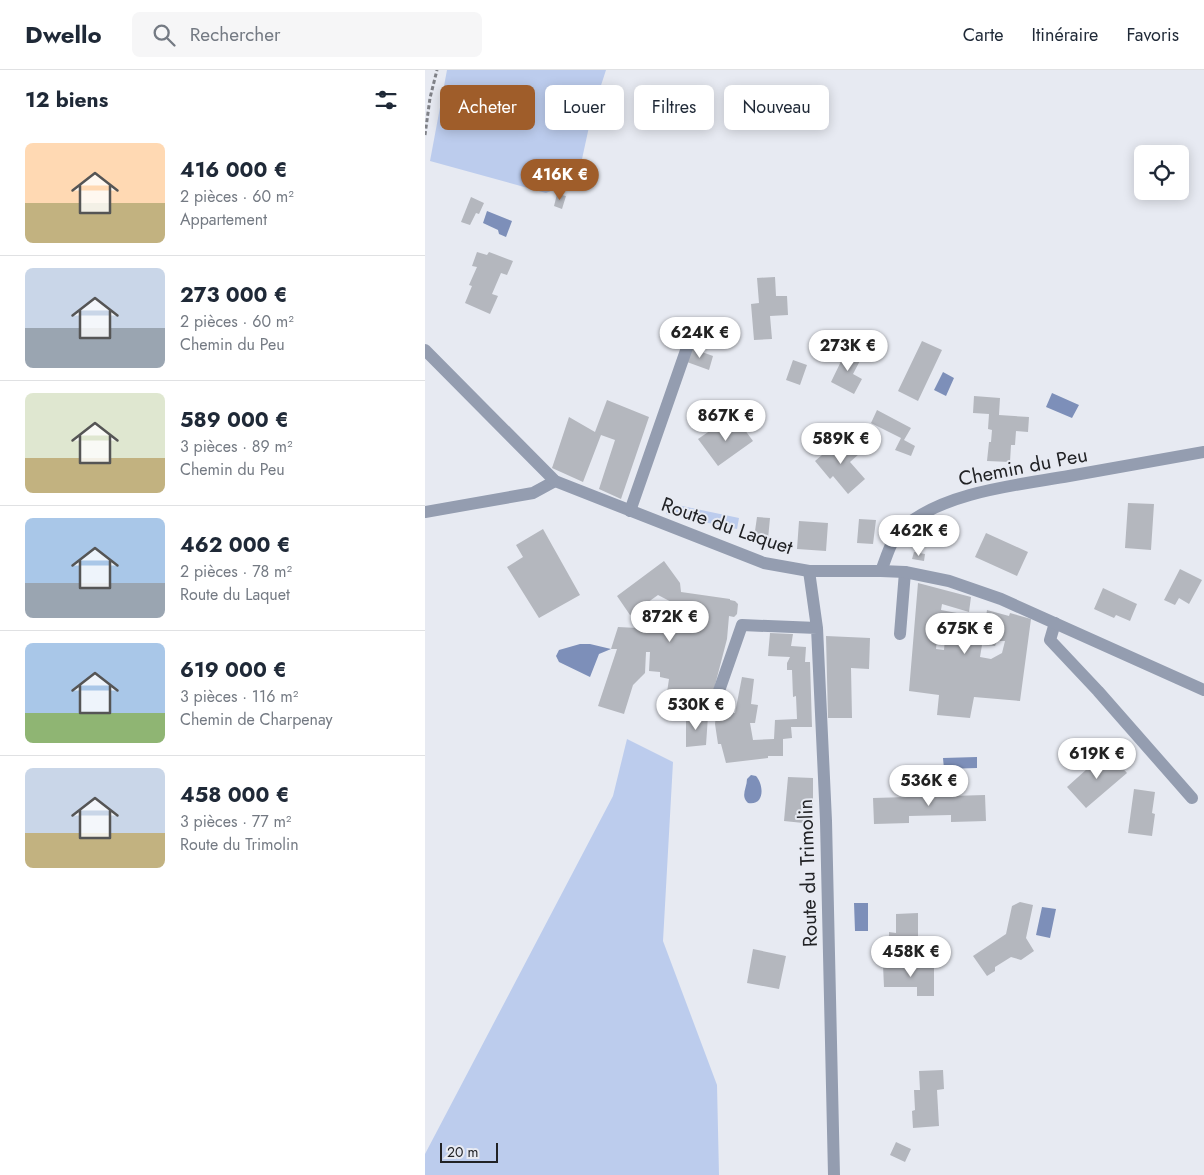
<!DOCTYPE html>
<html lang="fr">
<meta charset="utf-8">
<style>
body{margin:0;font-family:Jost,sans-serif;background:#f6f6f7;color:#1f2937;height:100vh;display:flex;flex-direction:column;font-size:19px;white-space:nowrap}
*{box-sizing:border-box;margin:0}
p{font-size:16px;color:#747a83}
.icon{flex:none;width:28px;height:28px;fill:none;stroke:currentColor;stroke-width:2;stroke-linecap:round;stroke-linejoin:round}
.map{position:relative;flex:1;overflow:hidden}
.panel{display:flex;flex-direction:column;background:#fff;width:425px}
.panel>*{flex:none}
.top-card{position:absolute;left:15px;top:15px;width:475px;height:45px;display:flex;gap:10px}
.fabs{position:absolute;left:709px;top:75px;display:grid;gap:10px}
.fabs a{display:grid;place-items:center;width:55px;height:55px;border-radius:8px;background:#fff;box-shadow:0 2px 12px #0003;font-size:25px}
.scale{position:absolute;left:15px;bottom:12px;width:58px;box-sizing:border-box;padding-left:5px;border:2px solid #212225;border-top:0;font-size:14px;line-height:18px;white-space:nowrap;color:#212225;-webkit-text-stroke:4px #e7eaf2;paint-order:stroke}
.price{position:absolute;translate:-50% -42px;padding:0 11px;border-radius:18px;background:#fff;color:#222;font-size:16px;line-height:32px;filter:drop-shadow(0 1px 2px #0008)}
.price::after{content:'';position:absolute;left:50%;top:30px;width:15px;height:11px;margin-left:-8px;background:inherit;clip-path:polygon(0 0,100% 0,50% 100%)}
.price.on{background:#9f5d2a;color:#fff}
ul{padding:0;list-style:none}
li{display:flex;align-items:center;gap:15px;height:125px;padding:0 25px}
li+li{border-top:1px solid #e0e1e3}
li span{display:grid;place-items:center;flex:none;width:140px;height:100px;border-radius:8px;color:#555}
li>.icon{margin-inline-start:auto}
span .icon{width:60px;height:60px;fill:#fffc;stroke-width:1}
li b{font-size:21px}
h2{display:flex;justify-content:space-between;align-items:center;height:60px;padding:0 25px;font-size:21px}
.chip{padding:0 18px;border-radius:8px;background:#fff;box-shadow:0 2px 12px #0003;font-size:18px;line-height:45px}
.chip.on{background:#9f5d2a;color:#fff}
header{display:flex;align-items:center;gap:30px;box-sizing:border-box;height:70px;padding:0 25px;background:#fff;border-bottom:1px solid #e0e1e3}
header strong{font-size:24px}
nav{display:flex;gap:28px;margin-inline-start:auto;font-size:18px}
.search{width:350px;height:45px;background:#f6f6f7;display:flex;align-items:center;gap:12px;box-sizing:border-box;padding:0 18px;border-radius:8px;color:#747a83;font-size:19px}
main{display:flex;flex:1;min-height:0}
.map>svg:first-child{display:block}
.green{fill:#bccced}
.water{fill:#7d8fb9}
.building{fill:#b4b7be;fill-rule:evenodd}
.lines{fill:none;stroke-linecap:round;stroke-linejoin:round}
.path{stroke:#7f8187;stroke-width:3;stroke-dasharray:4 2.5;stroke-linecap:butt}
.minor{stroke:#949db0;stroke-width:12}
.tertiary{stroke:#949db0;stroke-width:12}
.labels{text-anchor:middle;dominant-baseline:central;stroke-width:4;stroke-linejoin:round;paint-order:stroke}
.street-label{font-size:20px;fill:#212225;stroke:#e7eaf2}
</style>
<header>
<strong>Dwello</strong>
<div class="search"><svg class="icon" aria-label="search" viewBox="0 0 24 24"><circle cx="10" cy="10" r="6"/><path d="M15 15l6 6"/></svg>Rechercher</div>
<nav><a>Carte</a><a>Itinéraire</a><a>Favoris</a></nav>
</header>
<main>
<section class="panel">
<h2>12 biens<svg class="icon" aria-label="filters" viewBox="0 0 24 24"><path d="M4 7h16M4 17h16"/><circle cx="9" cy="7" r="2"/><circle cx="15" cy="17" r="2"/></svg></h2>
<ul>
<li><span style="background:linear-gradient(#ffd9b3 60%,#c2b280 0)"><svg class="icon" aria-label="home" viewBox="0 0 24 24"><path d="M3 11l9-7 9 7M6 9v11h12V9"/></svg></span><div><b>416 000 €</b><p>2 pièces · 60 m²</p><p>Appartement</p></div></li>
<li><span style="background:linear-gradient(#c9d6e8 60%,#9aa5b1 0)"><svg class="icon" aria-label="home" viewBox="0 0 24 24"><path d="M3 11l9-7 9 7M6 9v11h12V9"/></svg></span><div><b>273 000 €</b><p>2 pièces · 60 m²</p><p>Chemin du Peu</p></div></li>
<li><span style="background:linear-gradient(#dfe7d0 65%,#c2b280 0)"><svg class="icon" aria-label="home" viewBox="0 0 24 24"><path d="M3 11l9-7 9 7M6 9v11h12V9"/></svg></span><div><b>589 000 €</b><p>3 pièces · 89 m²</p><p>Chemin du Peu</p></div></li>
<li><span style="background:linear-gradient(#a9c7e8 65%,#9aa5b1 0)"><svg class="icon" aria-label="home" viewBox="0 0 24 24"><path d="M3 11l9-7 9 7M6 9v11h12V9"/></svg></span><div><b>462 000 €</b><p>2 pièces · 78 m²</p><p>Route du Laquet</p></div></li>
<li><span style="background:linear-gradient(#a9c7e8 70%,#8fb573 0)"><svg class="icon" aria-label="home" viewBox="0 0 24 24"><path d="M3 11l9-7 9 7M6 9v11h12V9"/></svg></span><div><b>619 000 €</b><p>3 pièces · 116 m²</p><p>Chemin de Charpenay</p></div></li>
<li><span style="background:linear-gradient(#c9d6e8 65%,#c2b280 0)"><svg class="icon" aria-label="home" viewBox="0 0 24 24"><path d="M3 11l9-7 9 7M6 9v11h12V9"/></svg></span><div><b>458 000 €</b><p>3 pièces · 77 m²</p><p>Route du Trimolin</p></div></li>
</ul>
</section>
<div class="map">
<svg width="779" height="1105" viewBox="0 0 779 1105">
<rect width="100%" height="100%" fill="#e7eaf2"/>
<!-- green -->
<path class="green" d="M22 0H181L167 43 152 112 145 113 121 123 5 91Z
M243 433 314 448 312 459 241 444Z
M202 669 248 692 238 871 292 1015 294 1105H0V1084L188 726Z"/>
<!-- water -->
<path class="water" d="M62 141 87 151 81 167 74 164 73 160 58 153Z
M518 302 529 308 521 326 509 320Z
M627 323 654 335 647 348 621 337Z
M155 574H165L186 579 174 584 165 607 134 592 131 586 134 580Z
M552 687V698L519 699 518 688Z
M326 705 331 706C339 715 340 736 323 733 315 726 322 718 322 709Z
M429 833H443V861H430Z
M617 837 631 839 625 868 611 865Z"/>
<!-- building -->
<path class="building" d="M132 124 141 126 137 139 129 136Z
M46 127 59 133 54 144 51 143 45 155 36 152Z
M52 182 62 185 64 182 88 191 82 205 76 203 67 224 73 226 65 244 40 233 47 216 44 215 52 197 47 196Z
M350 207 351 226H362L363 245 345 246 347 269 329 270 326 234 334 233 332 208Z
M497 271 517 280 493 331 473 321Z
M423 277 438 285 428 304 437 309 429 324 406 312Z
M266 278 288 286 284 300 262 292Z
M368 290 382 295 375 315 361 310Z
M549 326 575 328 574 345 604 347 603 362 591 361 590 375H586L585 392 562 391 564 372H566L567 360 563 359 564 344 548 343Z
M182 330 224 347 196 429 174 419 190 370 176 365 158 412 127 398 144 347 170 362Z
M452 340 486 358 479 370 490 376 486 386 470 380 476 368 446 353Z
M311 348 328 371 293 396 273 369 289 358 292 362Z
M419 366 434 384 425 392 440 409 423 424 408 406 405 409 390 391Z
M703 433 729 434 726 480 700 478Z
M332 447 345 448 343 469 329 468Z
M434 449 451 450 448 474 432 473Z
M374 451 403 453 401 481 372 479Z
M118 459 155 525 114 548 82 497 98 487 91 475Z
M561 463 603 482 592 506 550 487Z
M489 482 500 484 499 491 487 489Z
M239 491 255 513 256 522 305 529V530L310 531 313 534 312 544 309 547 304 546 302 569 289 619 280 636 241 629 244 609 235 607V602L224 601 225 582H221L220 603 208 615 199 644 173 636 192 579H186L193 557 252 560 254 536 233 525 205 545 192 526Z
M755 499 777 510 764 534 754 528 750 535 739 530Z
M493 513 546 527 544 542 517 534 516 540 532 543 531 552H527L525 569 557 575 555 587 566 589 577 583 580 571H572L570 576 557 575 562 540 584 546 585 543 606 549 595 631 549 627 545 648 512 645 514 625 484 621ZM512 568 520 569 519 580 511 579Z
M678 518 712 534 705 551 691 545 689 548 669 539Z
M345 563 368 564 366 576 381 577 380 592H385L387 657H366L367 668 358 669V686H343V688L301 693 296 674H293L290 654 291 645 310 643 317 607 329 609 326 634 333 635 330 653H325L328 670 349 669 350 650 372 649 371 626 368 627 367 600H362V593L365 587 343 586Z
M401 566 445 568 444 599 426 598 427 648H403Z
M283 646 281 675 261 677V648Z
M682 681 702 703 661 738 642 717Z
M363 707 388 708V754L359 751Z
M709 719 730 722 727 743 730 744 727 766 703 763Z
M526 721V726L560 725 561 751 526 752V745L484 746V753L449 754 448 728 483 727V722Z
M595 832 608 835 601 868 609 881 596 890 586 887 570 897V901L562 906 548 886 581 864 587 836Z
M493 843V879H464V862L471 863V844Z
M328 879 361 886 354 919 322 913Z
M509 894V926H492V917H459L458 895Z
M518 1000 519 1019 512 1020 514 1056 488 1058 487 1041 490 1040 489 1020H495L494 1001Z
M471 1072 486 1079 480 1092 465 1085Z"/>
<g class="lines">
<!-- path -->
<path class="path" d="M0 65 5 28 12 0"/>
<!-- minor -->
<path class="minor" d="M205 441 265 269
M0 442 108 423 130 411
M384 501 392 558 401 751 409 1105
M456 501C462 486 466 468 479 457 519 422 592 415 644 406 689 398 734 390 779 382
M630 553 625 570 673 621 767 728
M475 564 480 502
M288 638 317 555 392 558"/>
<!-- tertiary -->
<path class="tertiary" d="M0 280 130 411 339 493 384 501H456L480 502 524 511 576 529 779 620"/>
</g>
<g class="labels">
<!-- street labels -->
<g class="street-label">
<text transform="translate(598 397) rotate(-11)">Chemin du Peu</text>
<text transform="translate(302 456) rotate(19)">Route du Laquet</text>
<text transform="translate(383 803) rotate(-92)">Route du Trimolin</text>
</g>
</g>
</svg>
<div class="fabs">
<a><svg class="icon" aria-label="locate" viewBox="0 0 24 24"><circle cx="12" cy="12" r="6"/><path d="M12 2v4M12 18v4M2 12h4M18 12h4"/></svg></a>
</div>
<div class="scale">20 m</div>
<b class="price on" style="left:135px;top:131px">416K €</b>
<b class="price" style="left:275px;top:289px">624K €</b>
<b class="price" style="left:423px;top:302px">273K €</b>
<b class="price" style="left:301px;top:372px">867K €</b>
<b class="price" style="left:416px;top:395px">589K €</b>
<b class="price" style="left:494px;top:487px">462K €</b>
<b class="price" style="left:245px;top:573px">872K €</b>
<b class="price" style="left:540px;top:585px">675K €</b>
<b class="price" style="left:271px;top:661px">530K €</b>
<b class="price" style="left:672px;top:710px">619K €</b>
<b class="price" style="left:504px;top:737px">536K €</b>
<b class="price" style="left:486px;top:908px">458K €</b>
<div class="top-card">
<a class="chip on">Acheter</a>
<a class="chip">Louer</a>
<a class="chip">Filtres</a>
<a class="chip">Nouveau</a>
</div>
</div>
</main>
